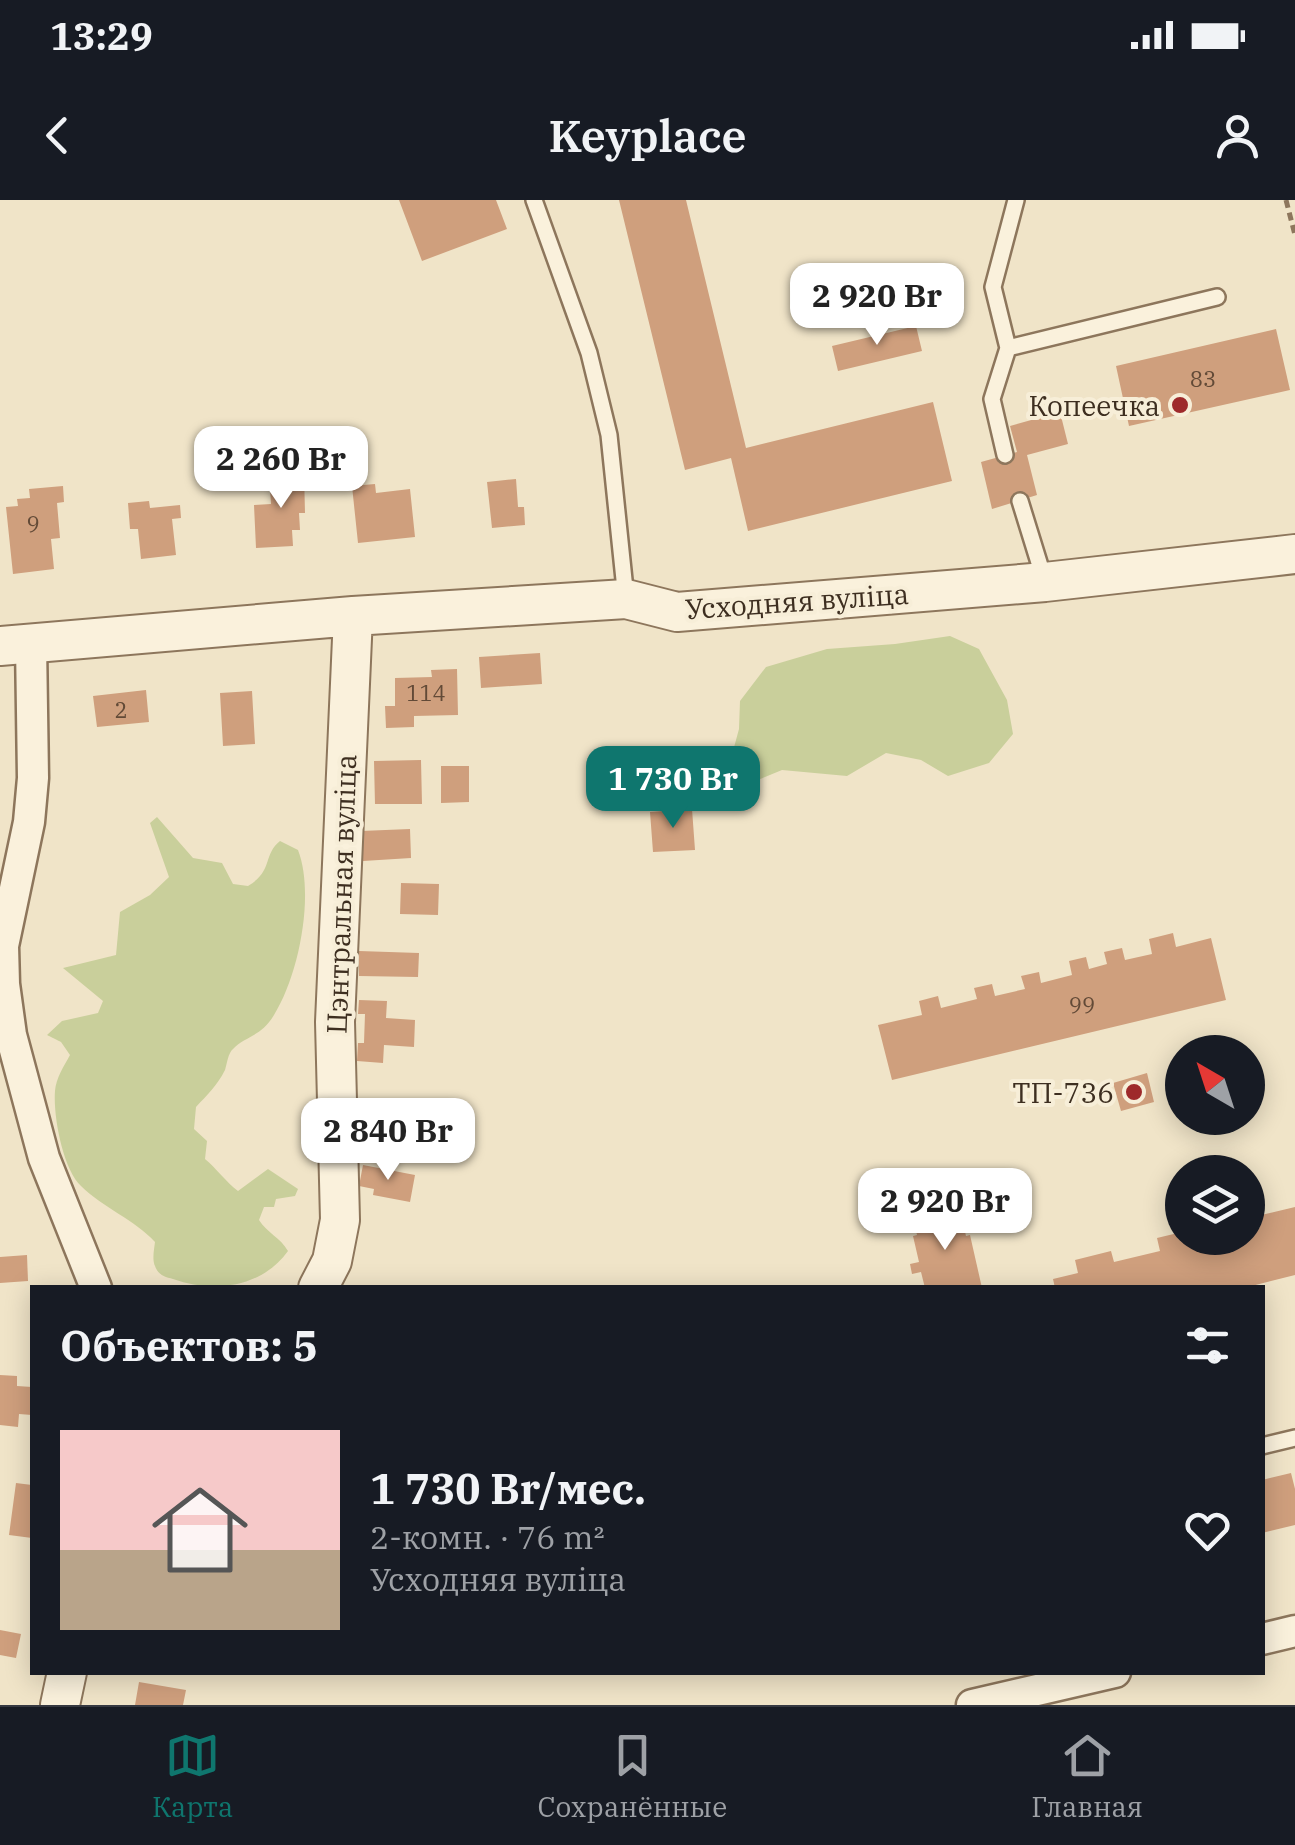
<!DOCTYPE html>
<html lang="ru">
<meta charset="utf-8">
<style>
body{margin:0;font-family:"IBM Plex Serif",serif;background:#20242c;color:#f1f3f6;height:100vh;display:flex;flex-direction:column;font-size:38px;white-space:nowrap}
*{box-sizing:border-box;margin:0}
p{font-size:32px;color:#9ea1a6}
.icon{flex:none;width:55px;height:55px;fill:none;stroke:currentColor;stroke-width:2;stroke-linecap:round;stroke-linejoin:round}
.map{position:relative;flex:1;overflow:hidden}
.sheet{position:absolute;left:30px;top:1085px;width:1235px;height:390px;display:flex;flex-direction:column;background:#171b24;border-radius:0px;box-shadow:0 5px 25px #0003}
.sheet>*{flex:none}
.needle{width:65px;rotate:321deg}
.tools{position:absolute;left:1165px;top:835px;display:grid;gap:20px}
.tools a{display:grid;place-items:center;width:100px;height:100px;border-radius:50%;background:#171b24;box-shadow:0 5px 25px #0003;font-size:50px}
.price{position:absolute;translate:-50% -85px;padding:0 22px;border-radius:20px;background:#fff;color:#222;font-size:32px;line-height:65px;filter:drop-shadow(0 2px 5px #0008)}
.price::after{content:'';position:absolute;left:50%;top:60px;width:30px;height:22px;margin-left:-15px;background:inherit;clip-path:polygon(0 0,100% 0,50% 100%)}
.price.selected{background:#0f766e;color:#fff}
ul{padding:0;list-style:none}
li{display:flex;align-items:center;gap:30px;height:250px;padding:0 30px}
li span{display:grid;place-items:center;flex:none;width:280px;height:200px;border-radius:0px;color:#555}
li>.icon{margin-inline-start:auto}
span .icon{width:120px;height:120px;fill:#fffc;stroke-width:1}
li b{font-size:42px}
h2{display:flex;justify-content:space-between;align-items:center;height:120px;padding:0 30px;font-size:42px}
.status{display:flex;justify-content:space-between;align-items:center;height:70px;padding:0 50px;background:#171b24;direction:ltr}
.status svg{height:28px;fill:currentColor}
header{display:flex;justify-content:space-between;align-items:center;height:130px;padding:0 30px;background:#171b24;font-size:45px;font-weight:600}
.menu{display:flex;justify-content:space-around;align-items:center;height:140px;border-top:2px solid #363941;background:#171b24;font-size:28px;color:#9ea1a6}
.menu a{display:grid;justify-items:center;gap:5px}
.menu .selected{color:#0f766e}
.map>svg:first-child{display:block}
.green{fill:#c9cf9b}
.building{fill:#cf9f7d}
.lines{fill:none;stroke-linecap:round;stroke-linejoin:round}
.service-casing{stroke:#8d765c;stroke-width:20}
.minor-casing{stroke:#8d765c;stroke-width:35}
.tertiary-casing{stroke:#8d765c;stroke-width:42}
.path{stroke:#8d765c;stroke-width:5;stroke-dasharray:8 5;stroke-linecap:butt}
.service{stroke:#faf1dc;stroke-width:15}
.minor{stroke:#faf1dc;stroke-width:30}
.tertiary{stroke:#faf1dc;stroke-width:38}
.poi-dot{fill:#9e2a2b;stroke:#f7eed8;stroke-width:4}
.labels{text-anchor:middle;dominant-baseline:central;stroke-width:8;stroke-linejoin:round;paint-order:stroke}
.number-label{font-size:22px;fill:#624a37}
.poi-label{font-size:28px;fill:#3d2e20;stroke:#f7eed8;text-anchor:end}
.street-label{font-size:28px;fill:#3d2e20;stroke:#f7eed8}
</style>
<div class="status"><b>13:29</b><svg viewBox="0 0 49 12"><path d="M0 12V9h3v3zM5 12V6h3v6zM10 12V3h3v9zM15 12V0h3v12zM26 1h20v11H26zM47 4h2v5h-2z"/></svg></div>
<header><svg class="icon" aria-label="back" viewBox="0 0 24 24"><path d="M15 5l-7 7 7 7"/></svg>Keyplace<svg class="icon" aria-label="person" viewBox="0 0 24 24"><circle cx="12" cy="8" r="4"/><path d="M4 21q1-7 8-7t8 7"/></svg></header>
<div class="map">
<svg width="1295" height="1505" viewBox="0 0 1295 1505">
<rect width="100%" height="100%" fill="#f0e4c8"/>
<!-- green -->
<path class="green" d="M950 436 979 449 1007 500 1013 534 989 563 948 576 921 560 886 553 847 576 782 570 743 586 730 562 739 529 740 501 766 467 827 449 895 444Z
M157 617 193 658 222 663 233 684 248 686C274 670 262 656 280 641L298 650C315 694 299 775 274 815 261 837 245 836 233 849 228 853 227 864 225 870 217 886 207 895 196 907L194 929 207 941 205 959C217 969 225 981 238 991L268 969 298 989 295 996 276 999 274 1007H264L259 1020C267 1033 280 1037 288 1051 262 1087 215 1094 173 1079 165 1077 158 1075 155 1066 152 1060 154 1050 155 1042 134 1019 103 1008 81 986 63 969 53 916 55 891 56 878 64 866 70 855L61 842 47 835 62 821 98 813 103 801 63 768 116 755 120 712 150 695 169 677 150 623Z"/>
<!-- building -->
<path class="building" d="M399 0H496L507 29 422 61Z
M619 0H686L746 248 933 202 952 281 748 331 731 258 685 270Z
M916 126 922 151 838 171 832 146Z
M1276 129 1290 190 1129 226 1116 166Z
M1060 212 1068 244 1027 255 1037 295 992 309 981 262 1017 252 1010 226Z
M304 272 305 313H299L300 330H292L293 346 256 348 254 305 271 304 269 273Z
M516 279 518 307H524L525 325 492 328 487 282Z
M375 284 376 293 410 289 415 337 358 343 352 286Z
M63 286 64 302 57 303 60 338 51 339 54 369 13 374 6 307 18 306 17 299 30 298 29 289Z
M149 301 150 308 180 305 181 318 172 319 176 355 141 359 138 329H130L128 303Z
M540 453 542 484 481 488 479 457Z
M457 469 458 515 414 516V527L386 528 385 506H395V478L432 477 431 470Z
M146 490 149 522 97 527 93 496Z
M252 491 255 544 223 546 220 493Z
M421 560 422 604H375L374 561Z
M441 566H469V602L441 603Z
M692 609 695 650 653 652 650 612Z
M410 629 411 658 363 661 361 631Z
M401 683 439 684 438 715 400 714Z
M1173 733 1176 747 1211 738 1226 800 892 880 878 825 922 815 919 801 938 796 941 808 977 799 974 788 992 784 995 796 1025 789 1021 776 1039 772 1041 783 1072 775 1069 761 1086 757 1089 769 1107 764 1104 752 1122 748 1125 760 1152 754 1149 739Z
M359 751 419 753 418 777 359 776Z
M359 800 387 801 386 818 415 820 414 847 384 845 383 863 357 861 358 843H364L365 814H358Z
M1147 873 1154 902 1121 911 1113 883Z
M363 965 415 975 410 1002 373 995 374 989 359 986Z
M1295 1007V1075L1244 1088H1055L1053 1079 1078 1073 1075 1060 1111 1051 1114 1062 1160 1051 1157 1038 1182 1032V1038H1205L1206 1041 1248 1038V1031L1260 1028 1257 1016Z
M960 1010 966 1036 970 1035 982 1088H925L921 1072 912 1074 910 1064 919 1062 913 1036 917 1035 914 1021Z
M27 1055 28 1081 0 1083V1057Z
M0 1175 17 1176V1186L32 1187V1215L19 1214 18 1227 0 1225Z
M1291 1273 1295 1289V1325L1262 1333V1280Z
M16 1283 32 1285V1338L9 1335Z
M0 1430 21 1434 16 1458 0 1455Z
M139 1482 186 1490 183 1505H135Z"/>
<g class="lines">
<!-- service casing -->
<g class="service-casing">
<path id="service" d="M534 0 589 153 609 235 626 399
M1016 0 993 87 1008 148 1217 97
M1005 255 992 199 1008 148
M1020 301 1045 382
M1262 1246 1295 1238"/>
</g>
<!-- minor casing -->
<g class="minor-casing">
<path id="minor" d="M31 443 33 578 29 622 3 746 4 784 11 835 44 958 96 1088
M1262 1439 1295 1431
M972 1505 1115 1472"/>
</g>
<!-- tertiary casing -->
<g class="tertiary-casing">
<path id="tertiary" d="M0 446 353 416 626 399 677 412 1045 382 1295 354
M318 1088 332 1061 340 1020 335 822 353 416
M60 1505 67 1472"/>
</g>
<!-- path -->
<path class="path" d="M1286 0 1295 35"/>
<!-- service -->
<use href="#service" class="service"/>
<!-- minor -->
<use href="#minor" class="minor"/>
<!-- tertiary -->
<use href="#tertiary" class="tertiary"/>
</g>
<!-- markers -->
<g class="poi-dot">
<circle cx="1180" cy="205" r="10"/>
<circle cx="1134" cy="892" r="10"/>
</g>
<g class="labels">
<!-- number labels -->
<g class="number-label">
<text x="1203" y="178">83</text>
<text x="33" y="323">9</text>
<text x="426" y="492">114</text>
<text x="121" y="509">2</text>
<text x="1082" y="804">99</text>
</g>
<!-- poi labels -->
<g class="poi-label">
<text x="1160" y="205">Копеечка</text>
<text x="1114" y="892">ТП-736</text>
</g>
<!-- street labels -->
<g class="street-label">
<text transform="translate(797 401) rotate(-4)">Усходняя вуліца</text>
<text transform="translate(341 694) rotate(-88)">Цэнтральная вуліца</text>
</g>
</g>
</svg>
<div class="tools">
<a><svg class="needle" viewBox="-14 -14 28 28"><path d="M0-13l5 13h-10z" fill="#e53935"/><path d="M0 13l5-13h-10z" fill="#9ea1a6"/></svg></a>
<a><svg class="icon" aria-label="layers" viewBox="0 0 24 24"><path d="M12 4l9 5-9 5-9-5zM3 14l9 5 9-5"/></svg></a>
</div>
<b class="price" style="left:877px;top:148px">2 920 Br</b>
<b class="price" style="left:281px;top:311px">2 260 Br</b>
<b class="price selected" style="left:673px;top:631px">1 730 Br</b>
<b class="price" style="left:388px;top:983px">2 840 Br</b>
<b class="price" style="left:945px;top:1053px">2 920 Br</b>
<section class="sheet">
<h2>Объектов: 5<svg class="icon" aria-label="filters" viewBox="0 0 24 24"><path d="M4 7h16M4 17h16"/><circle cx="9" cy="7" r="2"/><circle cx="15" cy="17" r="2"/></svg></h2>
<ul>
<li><span style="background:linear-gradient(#f6c9c9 60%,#b9a48a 0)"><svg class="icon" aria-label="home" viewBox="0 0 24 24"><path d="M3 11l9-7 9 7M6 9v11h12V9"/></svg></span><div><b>1 730 Br/мес.</b><p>2-комн. · 76 m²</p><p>Усходняя вуліца</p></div><svg class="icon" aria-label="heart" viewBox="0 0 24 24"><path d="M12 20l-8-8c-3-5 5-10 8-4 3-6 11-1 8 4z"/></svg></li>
</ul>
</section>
</div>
<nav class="menu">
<a class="selected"><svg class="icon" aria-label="map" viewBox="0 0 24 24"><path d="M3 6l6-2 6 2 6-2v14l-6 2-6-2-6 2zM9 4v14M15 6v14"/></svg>Карта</a>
<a><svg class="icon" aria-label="saved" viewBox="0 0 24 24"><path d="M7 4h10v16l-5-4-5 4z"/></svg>Сохранённые</a>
<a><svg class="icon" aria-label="home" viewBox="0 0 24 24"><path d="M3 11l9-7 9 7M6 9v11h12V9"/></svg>Главная</a>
</nav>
